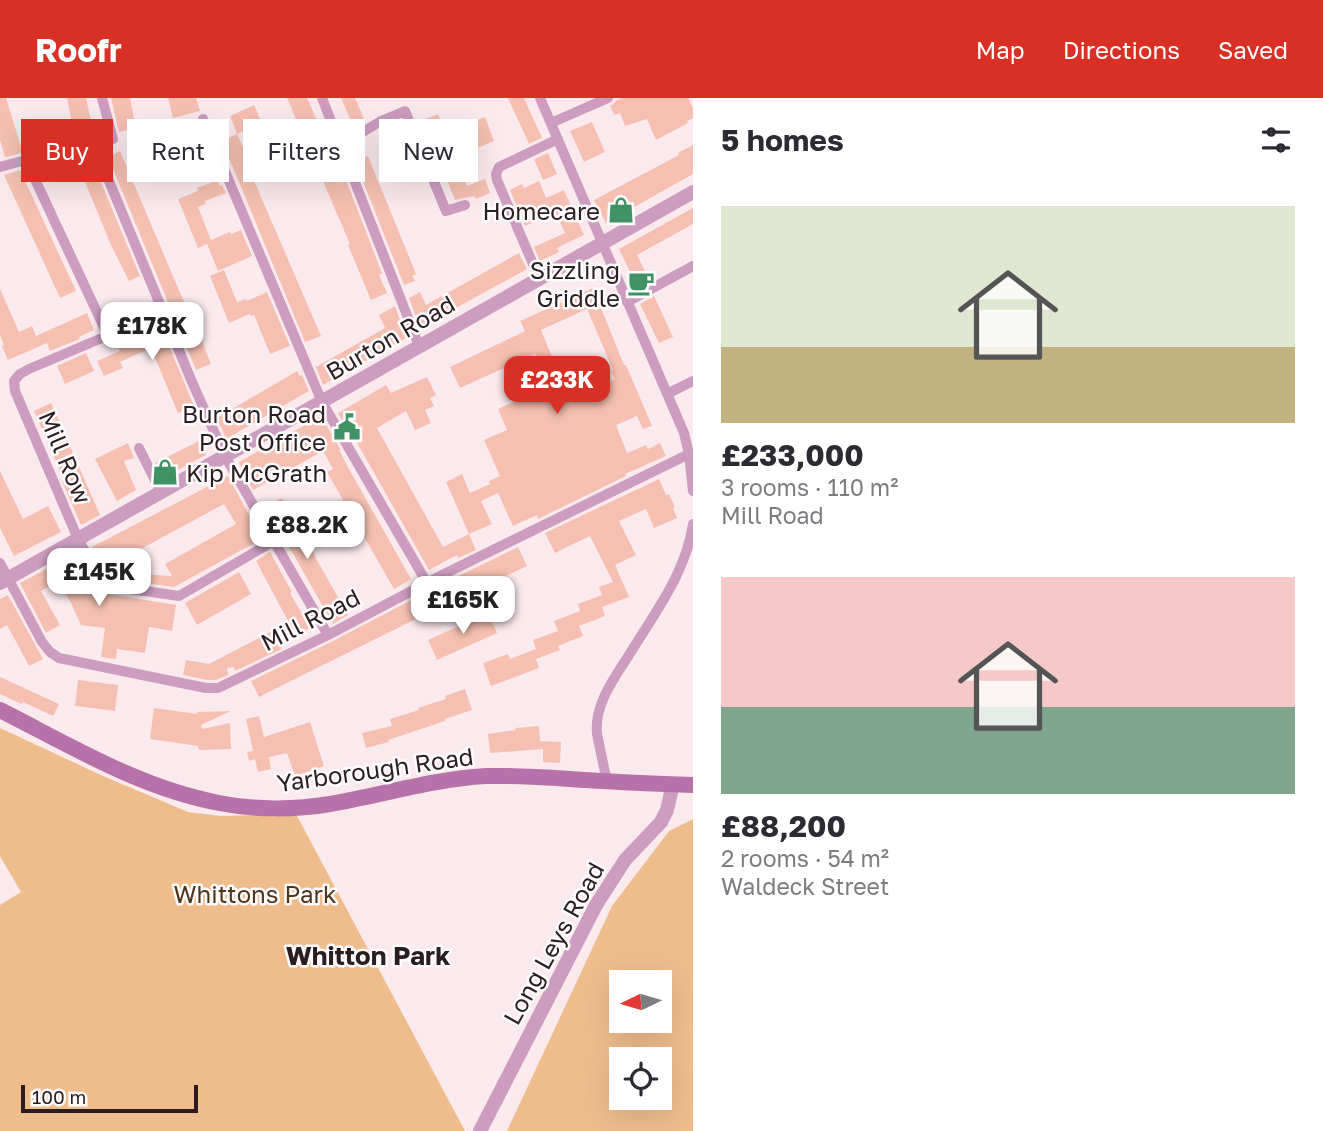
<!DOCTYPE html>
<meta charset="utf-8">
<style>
body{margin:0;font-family:"Golos Text",sans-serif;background:#f2f2f3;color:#2b2b33;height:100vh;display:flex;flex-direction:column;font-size:26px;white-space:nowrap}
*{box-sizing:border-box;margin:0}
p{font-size:23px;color:#7c7c81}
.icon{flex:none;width:38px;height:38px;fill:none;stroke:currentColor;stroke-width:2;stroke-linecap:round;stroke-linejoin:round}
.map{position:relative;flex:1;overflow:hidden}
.panel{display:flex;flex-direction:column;background:#fff;width:630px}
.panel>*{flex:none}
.top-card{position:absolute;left:21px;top:21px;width:567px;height:63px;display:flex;gap:14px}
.needle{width:46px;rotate:265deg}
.tools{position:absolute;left:609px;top:872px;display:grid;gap:14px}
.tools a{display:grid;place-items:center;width:63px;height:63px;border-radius:0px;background:#fff;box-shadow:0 7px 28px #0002;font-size:35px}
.scale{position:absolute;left:21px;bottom:18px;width:177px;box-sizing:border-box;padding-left:7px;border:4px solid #2a1c1f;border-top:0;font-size:19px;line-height:24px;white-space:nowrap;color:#2a1c1f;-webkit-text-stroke:5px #fcfcfc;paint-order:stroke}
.price{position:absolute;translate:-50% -60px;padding:0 16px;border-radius:14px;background:#fff;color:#222;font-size:23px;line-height:46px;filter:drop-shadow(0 2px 4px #0008)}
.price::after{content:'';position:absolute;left:50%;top:42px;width:21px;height:16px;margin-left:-10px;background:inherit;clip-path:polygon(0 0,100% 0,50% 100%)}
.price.current{background:#d93025;color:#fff}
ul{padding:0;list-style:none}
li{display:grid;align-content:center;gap:14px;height:371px;padding:0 28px}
li span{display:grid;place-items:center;height:217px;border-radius:0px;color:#555}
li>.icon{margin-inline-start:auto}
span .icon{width:126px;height:126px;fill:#fffc;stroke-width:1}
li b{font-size:30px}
h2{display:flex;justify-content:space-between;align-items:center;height:84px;padding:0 28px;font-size:30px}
.chip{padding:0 24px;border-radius:0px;background:#fff;box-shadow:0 7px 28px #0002;font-size:24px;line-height:63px}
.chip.current{background:#d93025;color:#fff}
header{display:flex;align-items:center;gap:42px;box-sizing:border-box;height:98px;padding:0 35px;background:#d93025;color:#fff}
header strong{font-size:33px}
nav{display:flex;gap:38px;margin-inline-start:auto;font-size:24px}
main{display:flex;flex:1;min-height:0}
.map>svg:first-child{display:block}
.green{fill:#efbd8c;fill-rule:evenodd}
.building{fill:#f5c0b2;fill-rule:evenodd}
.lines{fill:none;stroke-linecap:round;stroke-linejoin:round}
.minor{stroke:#cc9cc1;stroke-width:10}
.tertiary{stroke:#cc9cc1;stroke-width:14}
.secondary{stroke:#b772a9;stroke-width:16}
.labels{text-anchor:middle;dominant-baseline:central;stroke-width:5;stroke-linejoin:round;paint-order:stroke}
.poi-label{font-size:24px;fill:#2a1c1f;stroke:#fcfcfc;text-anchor:end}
.street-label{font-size:24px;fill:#2a1c1f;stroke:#fcfcfc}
.park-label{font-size:24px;fill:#4f351a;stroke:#fcfcfc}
.neighbourhood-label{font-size:26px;font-weight:bold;fill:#2a1c1f;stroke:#fcfcfc}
</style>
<header>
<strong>Roofr</strong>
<nav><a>Map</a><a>Directions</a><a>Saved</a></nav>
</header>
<main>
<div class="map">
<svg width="693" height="1033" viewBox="0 0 693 1033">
<rect width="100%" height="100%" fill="#faeaed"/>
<!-- green -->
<path class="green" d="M0 630 103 678 188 714 221 718 296 716 465 1033H0V807L21 794 0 758Z
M693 721V1033H507L612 808 669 733ZM621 884H660V922H621ZM621 961H660V999H621Z"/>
<!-- building -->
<path class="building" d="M0 0H6L23 55 5 59 0 42Z
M67 0H86L95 41 88 46 77 48Z
M111 0H130L136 30 119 34Z
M168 0H196L200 13 173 20Z
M287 0H307L338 70 341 69 382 175 379 177 387 195 371 202 348 147 350 146Z
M341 0H355L365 23 354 30Z
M508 0H524L542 40 529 46Z
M622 0H688L693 10V20L687 23 688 25 656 42 647 21 625 28 620 15 614 17 610 8 616 4 615 3Z
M254 7 262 25 237 36 230 18Z
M438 16 446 34 485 19 494 43 456 59 467 88 485 81 490 95 476 101 474 98 455 102 423 22Z
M592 24 605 54 584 64 570 33Z
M237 36 252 70 249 71 321 238 305 244 222 43Z
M46 44 53 69 40 73 33 48Z
M693 47V76L606 125 594 102 679 57 678 55Z
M84 50 91 66 93 65 140 178 129 183 111 147 73 55Z
M120 53 192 223H194L211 266 196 272 108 59Z
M548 55 557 76 543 82 534 61Z
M368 58 416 176 412 178 415 183 404 187 355 63Z
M20 72 76 193 60 200 4 77Z
M218 82 220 88 222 87 226 95 205 103 206 106 198 109 211 142 230 134 231 136 241 132 252 158 218 173 207 146 198 150 178 101 198 93 197 90Z
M539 83 546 100 564 92 584 137 557 150 559 154 540 163 534 149 565 135 553 109 529 119 532 125 525 128 510 92 522 86 524 90Z
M693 110V126L637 157 650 183 635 191 631 181 633 180 619 151Z
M519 155 527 171 420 230 409 200 420 194 426 207Z
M224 172 237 204 246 201 247 203 267 194 290 248 270 256 254 217 251 218 250 216 229 225 210 178Z
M593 190 624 267H626L652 328 643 331 637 318 616 327 627 355 646 347 648 351 660 345 666 358 625 376 626 378 538 421 537 417 513 428 498 395 481 403 492 426 469 436 446 384 462 376 470 395 490 386 489 383 500 378 484 342 507 332 498 311 549 288 535 256 460 290 450 269 525 233 520 223ZM587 211 613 272 611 273 615 281 569 301 541 232Z
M0 191 19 234 32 228 36 238 87 215 94 232 79 239 80 241 50 253 47 245 8 262 2 248 4 247 0 237Z
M654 198 673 239 659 245 640 206Z
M395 208 406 240 323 287 316 269 385 230 379 217Z
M159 224 194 308 178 315 151 250 120 264 123 270 104 278 97 263 120 253 116 244Z
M86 255 94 273 65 286 57 268Z
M297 273 300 278 302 277 309 293 226 341 217 320Z
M427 279 436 297 430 300 434 308 425 312 431 325 415 332 406 313 377 330 443 449 469 436 476 452 458 460 457 457 429 472 356 343 354 344 338 315 386 287 391 295Z
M51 305 100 417 81 427 62 383 64 382 34 313Z
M321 318 341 352H339L349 371 411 481 394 491 327 374 333 371 323 353 253 392 242 371 239 364Z
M199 343 206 357 163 380 155 365Z
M128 345 134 360 124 363 136 392 117 403 95 361Z
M0 373 23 421 48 408 61 434 14 458 0 430Z
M228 378 262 441 174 489 138 484V476L172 478 165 466 236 426 224 406 104 471 92 449Z
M659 381 666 397 669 396 675 409 673 410 677 420 654 430 646 411 619 423 636 457 615 467 629 499 602 509 605 518 579 528 583 538 558 548 560 552 536 561 539 570 491 588 483 565 508 556 510 561 536 551 533 542 558 533 554 523 580 513 578 506 602 497 599 489 613 484 590 438 555 455 545 435Z
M282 400 348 517 333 526 266 408Z
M518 449 527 468 445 507 436 489Z
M270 454 292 494 290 495 310 530 296 538 256 463Z
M75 456 76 458 78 457 90 478 88 479 96 494 176 507 172 533 149 529 145 555 117 551 116 561 101 559 105 530 81 527 70 503 58 483 41 493 60 527 46 535 20 485Z
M239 474 251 496 197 527 185 505Z
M8 497 43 561 29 568 7 527 0 531V501Z
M421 497 430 514 259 599 251 583 331 544Z
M488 515 497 535 437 562 428 542Z
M272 533 282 551 235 573 234 569 227 570 228 577 216 582H207L183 577 186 562 209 566Z
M0 579 59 606 53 618 23 604 22 606 0 596Z
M78 582 118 587 115 613 75 608Z
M465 591 472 612 445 621V623L388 642 389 644 366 650 362 635 392 628 390 621 419 612 418 610 446 601 445 598Z
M154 610 197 616V614L231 613 201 627 202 631 230 625 231 651 199 652 198 648 150 641Z
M259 618 264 639 310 624 324 668 295 678 287 655 269 659 271 671 258 674 255 661 249 663 247 654 253 653 246 621Z
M539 628 540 643 561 644 560 665 543 664V651L490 655 488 636 516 632 515 630Z"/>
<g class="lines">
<!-- minor -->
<path class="minor" d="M102 0 113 41
M322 0 419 248
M540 0 684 335 689 356 693 393
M203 21 322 304 427 485
M551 25 608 0
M341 47 381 23 405 13 446 113 465 107
M95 49 192 284 225 358 328 537
M0 69 26 62 108 238
M539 180 497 82 496 76 499 69 558 41
M627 204 693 168
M163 214 29 271 20 276 14 283 15 293 78 441 104 487 179 498 274 443
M667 296 693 283
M139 350 161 394
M0 465 42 544 50 554 59 560 206 590H218L328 537 442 477 689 356
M607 684 597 636C594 607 614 580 629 557 654 516 686 475 693 426"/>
<!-- tertiary -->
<path class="tertiary" d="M0 485 693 94
M480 1033 596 807 625 762 661 724 667 712 673 686"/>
<!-- secondary -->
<path class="secondary" d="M0 612C71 648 140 690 219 705 254 712 295 712 330 706 382 697 433 681 486 678 525 677 564 681 603 683 633 685 663 686 693 687"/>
</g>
<!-- icons -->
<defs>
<g id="shop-bare" transform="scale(2.1)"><path d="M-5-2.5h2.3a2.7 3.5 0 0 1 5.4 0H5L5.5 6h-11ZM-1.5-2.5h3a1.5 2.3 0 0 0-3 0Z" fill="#3f9264" stroke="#fcfcfc" stroke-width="2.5" paint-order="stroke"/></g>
<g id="cafe-bare" transform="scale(2.1)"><path d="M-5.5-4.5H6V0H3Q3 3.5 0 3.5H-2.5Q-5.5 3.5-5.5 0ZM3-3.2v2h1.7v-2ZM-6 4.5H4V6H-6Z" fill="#3f9264" stroke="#fcfcfc" stroke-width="2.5" paint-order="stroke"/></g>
<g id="civic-bare" transform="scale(2.1)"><path d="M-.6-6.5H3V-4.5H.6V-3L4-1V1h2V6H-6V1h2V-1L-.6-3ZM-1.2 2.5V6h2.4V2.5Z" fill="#3f9264" stroke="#fcfcfc" stroke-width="2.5" paint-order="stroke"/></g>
</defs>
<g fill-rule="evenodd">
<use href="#shop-bare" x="621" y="112"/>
<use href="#cafe-bare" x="641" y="185"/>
<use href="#civic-bare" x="347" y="329"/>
<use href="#shop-bare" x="165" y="374"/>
</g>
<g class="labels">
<!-- poi labels -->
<g class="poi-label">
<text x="600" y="112">Homecare</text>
<text x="620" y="171">Sizzling<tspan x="620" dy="28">Griddle</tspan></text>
<text x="326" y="315">Burton Road<tspan x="326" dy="28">Post Office</tspan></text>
<text x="186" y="374" text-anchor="start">Kip McGrath</text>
</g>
<!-- street labels -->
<g class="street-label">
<text transform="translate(390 239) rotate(-30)">Burton Road</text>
<text transform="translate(66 359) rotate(67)">Mill Row</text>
<text transform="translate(310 521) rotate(-27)">Mill Road</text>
<text transform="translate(375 671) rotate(-8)">Yarborough Road</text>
<text transform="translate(553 845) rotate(-61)">Long Leys Road</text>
</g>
<!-- park labels -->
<g class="park-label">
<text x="255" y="795">Whittons Park</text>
</g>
<!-- neighbourhood labels -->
<g class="neighbourhood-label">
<text x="368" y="857">Whitton Park</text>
</g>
</g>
</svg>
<div class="tools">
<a><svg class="needle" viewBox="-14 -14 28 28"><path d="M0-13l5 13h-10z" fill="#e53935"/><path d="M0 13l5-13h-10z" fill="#7c7c81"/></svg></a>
<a><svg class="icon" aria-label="locate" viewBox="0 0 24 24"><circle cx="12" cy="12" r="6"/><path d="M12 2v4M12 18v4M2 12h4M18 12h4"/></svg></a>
</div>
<div class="scale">100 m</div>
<b class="price" style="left:152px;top:264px">£178K</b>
<b class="price current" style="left:557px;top:318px">£233K</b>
<b class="price" style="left:307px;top:463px">£88.2K</b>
<b class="price" style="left:99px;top:510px">£145K</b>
<b class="price" style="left:463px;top:538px">£165K</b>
<div class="top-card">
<a class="chip current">Buy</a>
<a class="chip">Rent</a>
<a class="chip">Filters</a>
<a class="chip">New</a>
</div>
</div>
<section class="panel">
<h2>5 homes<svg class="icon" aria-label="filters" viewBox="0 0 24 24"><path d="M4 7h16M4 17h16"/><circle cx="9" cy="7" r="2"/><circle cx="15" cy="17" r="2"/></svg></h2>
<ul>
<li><span style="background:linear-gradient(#dfe7d0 65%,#c2b280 0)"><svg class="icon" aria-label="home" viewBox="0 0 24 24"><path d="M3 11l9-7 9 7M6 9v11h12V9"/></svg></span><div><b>£233,000</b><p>3 rooms · 110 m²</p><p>Mill Road</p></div></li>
<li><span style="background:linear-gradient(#f6c9c9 60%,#7fa58c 0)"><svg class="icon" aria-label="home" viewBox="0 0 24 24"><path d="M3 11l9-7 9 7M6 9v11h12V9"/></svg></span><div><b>£88,200</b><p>2 rooms · 54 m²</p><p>Waldeck Street</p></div></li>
</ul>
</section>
</main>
